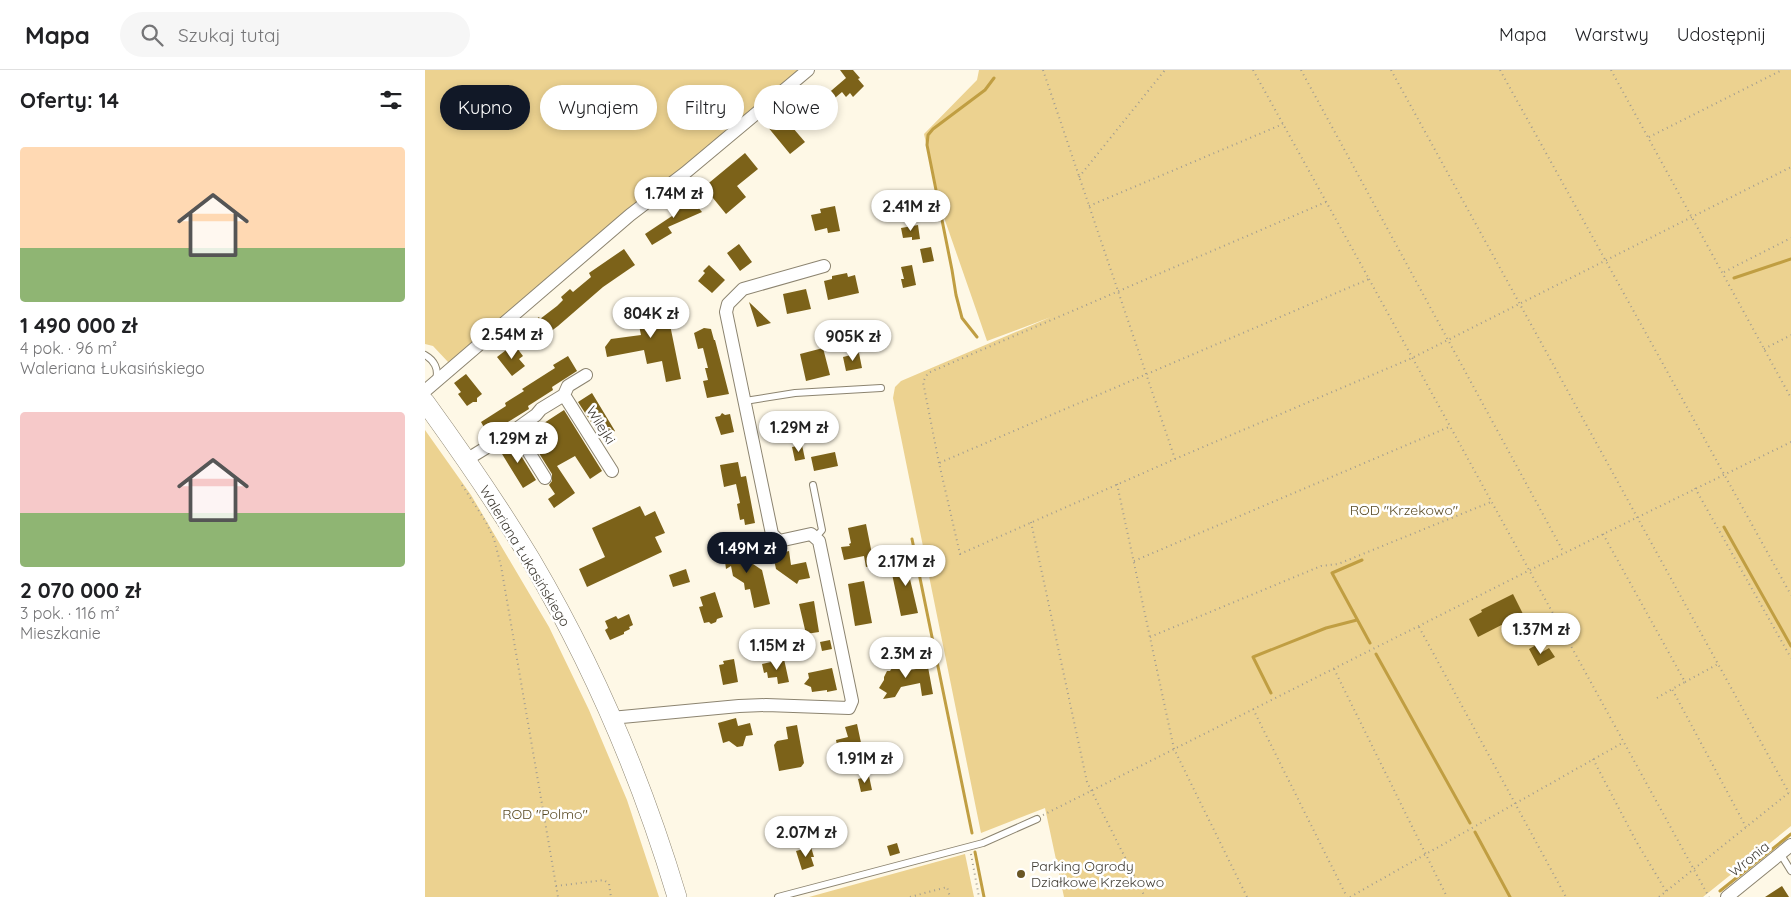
<!DOCTYPE html>
<html lang="pl">
<meta charset="utf-8">
<style>
body{margin:0;font-family:Quicksand,sans-serif;background:#f6f6f6;color:#202124;height:100vh;display:flex;flex-direction:column;font-size:19px;white-space:nowrap}
*{box-sizing:border-box;margin:0}
p{font-size:16px;color:#757577}
.icon{flex:none;width:28px;height:28px;fill:none;stroke:currentColor;stroke-width:2;stroke-linecap:round;stroke-linejoin:round}
.map{position:relative;flex:1;overflow:hidden}
.side{display:flex;flex-direction:column;background:#fff;width:425px}
.side>*{flex:none}
.hud{position:absolute;left:15px;top:15px;width:475px;height:45px;display:flex;gap:10px}
.price{position:absolute;translate:-50% -42px;padding:0 11px;border-radius:18px;background:#fff;color:#222;font-size:16px;line-height:32px;filter:drop-shadow(0 1px 2px #0008)}
.price::after{content:'';position:absolute;left:50%;top:30px;width:15px;height:11px;margin-left:-8px;background:inherit;clip-path:polygon(0 0,100% 0,50% 100%)}
.price.on{background:#111827;color:#fff}
ul{padding:0;list-style:none}
li{display:grid;align-content:center;gap:10px;height:265px;padding:0 20px}
li span{display:grid;place-items:center;height:155px;border-radius:5px;color:#555}
li>.icon{margin-inline-start:auto}
span .icon{width:90px;height:90px;fill:#fffc;stroke-width:1}
li b{font-size:21px}
h2{display:flex;justify-content:space-between;align-items:center;height:60px;padding:0 20px;font-size:21px}
.chip{padding:0 18px;border-radius:22px;background:#fff;box-shadow:0 2px 8px #0003;font-size:18px;line-height:45px}
.chip.on{background:#111827;color:#fff}
header{display:flex;align-items:center;gap:30px;box-sizing:border-box;height:70px;padding:0 25px;background:#fff;border-bottom:1px solid #e0e0e0}
header strong{font-size:24px}
nav{display:flex;gap:28px;margin-inline-start:auto;font-size:18px}
.search{width:350px;height:45px;background:#f6f6f6;display:flex;align-items:center;gap:12px;box-sizing:border-box;padding:0 18px;border-radius:28px;color:#757577;font-size:19px}
main{display:flex;flex:1;min-height:0}
.map>svg:first-child{display:block}
.green{fill:#ecd290}
.lines{fill:none;stroke-linecap:round;stroke-linejoin:round}
.stream{stroke:#c09e42;stroke-width:3}
.building{fill:#7c6219}
.lane-casing{stroke:#8c8470;stroke-width:8}
.street-casing{stroke:#8c8470;stroke-width:14}
.secondary-casing{stroke:#8c8470;stroke-width:20}
.path{stroke:#a29d90;stroke-width:2;stroke-dasharray:1 4;stroke-linecap:butt}
.lane{stroke:#fff;stroke-width:6}
.street{stroke:#fff;stroke-width:12}
.secondary{stroke:#fff;stroke-width:19}
.poi-dot{fill:#695624;stroke:#fff;stroke-width:2}
.labels{text-anchor:middle;dominant-baseline:central;stroke-width:5;stroke-linejoin:round;paint-order:stroke}
.street-label{font-size:14px;fill:#403c34;stroke:#fff}
.park-label{font-size:14px;fill:#5a4b25;stroke:#fff}
.poi-label{font-size:14px;fill:#403c34;stroke:#fff;text-anchor:start}
</style>
<header>
<strong>Mapa</strong>
<div class="search"><svg class="icon" aria-label="search" viewBox="0 0 24 24"><circle cx="10" cy="10" r="6"/><path d="M15 15l6 6"/></svg>Szukaj tutaj</div>
<nav><a>Mapa</a><a>Warstwy</a><a>Udostępnij</a></nav>
</header>
<main>
<section class="side">
<h2>Oferty: 14<svg class="icon" aria-label="filters" viewBox="0 0 24 24"><path d="M4 7h16M4 17h16"/><circle cx="9" cy="7" r="2"/><circle cx="15" cy="17" r="2"/></svg></h2>
<ul>
<li><span style="background:linear-gradient(#ffd9b3 65%,#8fb573 0)"><svg class="icon" aria-label="home" viewBox="0 0 24 24"><path d="M3 11l9-7 9 7M6 9v11h12V9"/></svg></span><div><b>1 490 000 zł</b><p>4 pok. · 96 m²</p><p>Waleriana Łukasińskiego</p></div></li>
<li><span style="background:linear-gradient(#f6c9c9 65%,#8fb573 0)"><svg class="icon" aria-label="home" viewBox="0 0 24 24"><path d="M3 11l9-7 9 7M6 9v11h12V9"/></svg></span><div><b>2 070 000 zł</b><p>3 pok. · 116 m²</p><p>Mieszkanie</p></div></li>
</ul>
</section>
<div class="map">
<svg width="1366" height="827" viewBox="0 0 1366 827">
<rect width="100%" height="100%" fill="#fef8e6"/>
<!-- green -->
<path class="green" d="M0 0H376L24 293 8 276 0 274Z
M554 0H1366V756L1278 827H639L620 738 556 763 468 328 470 317 476 311 626 247 562 271 515 136 499 64 552 10Z
M0 360 46 425 124 557 164 640 202 730 234 827H0Z
M540 784 549 827H384Z"/>
<g class="lines">
<!-- stream -->
<path class="stream" d="M1309 208 1366 189
M552 267 537 248 531 225 527 200 502 75 503 65 508 59 560 20 569 8
M1299 457 1366 576
M487 469 547 763
M937 490 907 503 945 573
M951 584 1045 753
M846 623 828 587 901 558 932 550
M1050 762 1085 827
M550 782 559 827
M1295 821 1366 764"/>
</g>
<!-- building -->
<path class="building" d="M415 0H428L435 8 433 9 439 16 428 27 425 23 421 27 417 22 385 49 372 33 386 19 387 21 392 16 400 26 421 8Z
M356 44 380 72 365 84 342 56Z
M320 83 333 99 312 116 321 127 301 144 279 117Z
M264 126 277 142 243 157 247 163 227 175 220 164 250 144 245 136 254 130 256 132Z
M410 136 415 161 403 163 402 158 390 161 386 145 396 143 395 139Z
M493 155 495 169 487 170V167L478 168 476 158Z
M314 174 327 192 315 201 302 183Z
M506 177 509 191 498 193 495 179Z
M199 179 210 195 178 217 133 256 109 274 97 259 114 247 115 249 132 236 138 230 136 227 145 219 148 222 166 207 164 203Z
M284 195 300 210 287 223 273 211 280 203 278 201Z
M487 195 491 215 478 218 476 209H479L476 197Z
M422 203 423 207 430 205 434 223 403 230 399 211 407 209V206Z
M381 219 386 239 362 244 358 224Z
M240 230 256 309 241 312 237 291 222 294 219 280 182 287 180 277 186 269 216 265 210 236Z
M324 232 346 253 332 257Z
M279 258 286 259 289 270H290L304 324 282 328 278 311 283 310 280 298H283L278 278 273 279 269 263Z
M89 274 98 286 94 289 100 296 87 306 72 287Z
M398 278 405 305 381 311 375 284Z
M434 283 437 298 421 301 418 287Z
M143 286 152 301 127 317 128 320 103 336 104 339 78 355 79 357 64 366 56 352 81 336 80 333 99 321 97 319 130 298 128 295Z
M41 304 57 324 52 328V332H48L42 336 33 324 36 322 29 313Z
M167 323 190 361 177 369 153 332Z
M139 340 177 401 165 409 150 386 132 396 150 423 129 438 123 429 130 424 124 415 127 411V404L102 364Z
M297 343 300 345 305 344 309 362 296 365 290 347 295 346Z
M87 371 111 410 98 418 74 379Z
M377 375 380 389 370 391 367 377Z
M410 382 413 396 389 401 386 387Z
M313 392 316 407 321 406 330 453 320 455 319 449 315 450 312 434 315 433 311 414 299 417 295 395Z
M215 436 220 446 230 441 240 463 230 467 237 482 162 517 154 499 180 487 167 458Z
M441 454 447 484 449 483 451 495 441 497 439 486 419 490 416 477 425 476 424 474 426 473 423 458Z
M319 473 322 490 337 500 345 534 329 538 325 519 320 520 319 513 308 506 306 496 301 499 298 477Z
M485 478 490 503 484 505 493 543 476 546 467 504 482 501 477 480Z
M364 481 366 495 381 492 385 508 374 510 372 514 351 499 348 485Z
M261 499 265 512 248 517 244 505Z
M439 511 447 553 430 556 423 514Z
M290 522 298 547 292 549 291 552 286 554 284 552 279 553 274 537 278 536 275 527Z
M1088 524 1098 544 1053 567 1044 549 1057 542 1056 540Z
M389 531 394 562 381 564 374 534Z
M204 544 208 555 204 557 205 559 199 562V564L185 570 180 560 183 558 180 551 191 546 193 549Z
M405 570 407 579 397 581 395 572Z
M1113 574 1117 582 1124 578 1130 587 1113 596 1104 579Z
M480 588V590L484 589 485 600 503 597 508 624 497 626 495 613 476 617 470 627 458 629 462 623 454 618 459 610V607L462 601H465L469 595V591Z
M309 589 313 612 298 615 294 595 299 594 298 591Z
M359 589 364 612 353 614 352 607 343 608 342 602 339 603 337 594Z
M407 598 412 620 402 622V620L387 622 386 617 379 614 384 608 383 603Z
M311 648 313 656 325 653 328 665 321 666 318 676 312 677 304 671 298 673 293 653Z
M432 654 438 682 432 683V685L420 687V685L414 686 411 670 423 667 420 657Z
M372 655 379 693 376 697 354 701 349 675 352 671 363 669 361 657Z
M444 706 447 720 436 722 433 709Z
M403 751 406 761 396 764 393 754Z
M472 773 475 783 465 786 462 776Z
M386 777 389 787H386L389 796 377 800 371 781Z
M1357 816 1364 827H1340Z"/>
<g class="lines">
<!-- lane casing -->
<g class="lane-casing">
<path id="lane" d="M0 285C9 290 14 299 11 309
M320 331 370 323 456 318
M388 415 397 460 390 468
M1355 783 1366 801
M353 827 558 773 612 749"/>
</g>
<!-- street casing -->
<g class="street-casing">
<path id="street" d="M0 321 205 145 260 103 383 0
M139 325 187 401
M90 360 120 408
M41 390 90 360 111 345 116 339 139 325 143 316 161 305
M186 648 314 636 341 635 424 638 427 631 394 471 386 464 354 471 347 464 301 242 303 234 318 219 399 196
M1302 827 1366 775"/>
</g>
<!-- secondary casing -->
<g class="secondary-casing">
<path id="secondary" d="M0 332C37 383 73 435 106 490 168 595 217 710 252 827"/>
</g>
<!-- path -->
<path class="path" d="M618 0 750 389
M828 0 944 209 514 393 535 484 750 389 987 288 1366 97
M876 0 1139 483
M966 0 1364 723
M1075 0 1366 525
M1186 0 1366 328
M1224 67 1357 0
M654 107 740 0
M664 136 858 54
M1299 202 1366 168
M944 209 1284 827
M1339 279 1366 265
M514 393 498 312 503 303 901 132
M692 414 749 679 822 827
M37 415 61 452 69 469 76 496 133 827
M1270 418 1366 588
M606 452 662 712 720 827
M1178 464 1260 612 1247 619 1321 757
M709 491 1024 357
M994 557 1141 827
M725 567 896 496 913 494 1066 432
M909 599 1022 827
M1260 612 1293 594
M1232 628 1247 619
M828 639 922 827
M1168 689 1211 771 1241 821
M618 745 1103 501 1366 372
M546 784 554 827
M131 816 179 810 184 814 186 827
M485 827 522 817 525 827
M925 827 1199 672
M1234 827 1366 721"/>
<!-- lane -->
<use href="#lane" class="lane"/>
<!-- street -->
<use href="#street" class="street"/>
<!-- secondary -->
<use href="#secondary" class="secondary"/>
</g>
<!-- markers -->
<circle class="poi-dot" cx="596" cy="804" r="5"/>
<g class="labels">
<!-- street labels -->
<g class="street-label">
<text transform="translate(176 355) rotate(58)">Wilejki</text>
<text transform="translate(100 486) rotate(59)">Waleriana Łukasińskiego</text>
<text transform="translate(1324 789) rotate(-39)">Wronia</text>
</g>
<!-- park labels -->
<g class="park-label">
<text x="979" y="440">ROD "Krzekowo"</text>
<text x="120" y="744">ROD "Polmo"</text>
</g>
<!-- poi labels -->
<g class="poi-label">
<text x="606" y="796">Parking Ogrody<tspan x="606" dy="16">Działkowe Krzekowo</tspan></text>
</g>
</g>
</svg>
<b class="price" style="left:249px;top:149px">1.74M zł</b>
<b class="price" style="left:486px;top:162px">2.41M zł</b>
<b class="price" style="left:226px;top:269px">804K zł</b>
<b class="price" style="left:87px;top:290px">2.54M zł</b>
<b class="price" style="left:428px;top:292px">905K zł</b>
<b class="price" style="left:374px;top:383px">1.29M zł</b>
<b class="price" style="left:93px;top:394px">1.29M zł</b>
<b class="price on" style="left:322px;top:504px">1.49M zł</b>
<b class="price" style="left:481px;top:517px">2.17M zł</b>
<b class="price" style="left:1116px;top:585px">1.37M zł</b>
<b class="price" style="left:352px;top:601px">1.15M zł</b>
<b class="price" style="left:481px;top:609px">2.3M zł</b>
<b class="price" style="left:440px;top:714px">1.91M zł</b>
<b class="price" style="left:381px;top:788px">2.07M zł</b>
<div class="hud">
<a class="chip on">Kupno</a>
<a class="chip">Wynajem</a>
<a class="chip">Filtry</a>
<a class="chip">Nowe</a>
</div>
</div>
</main>
